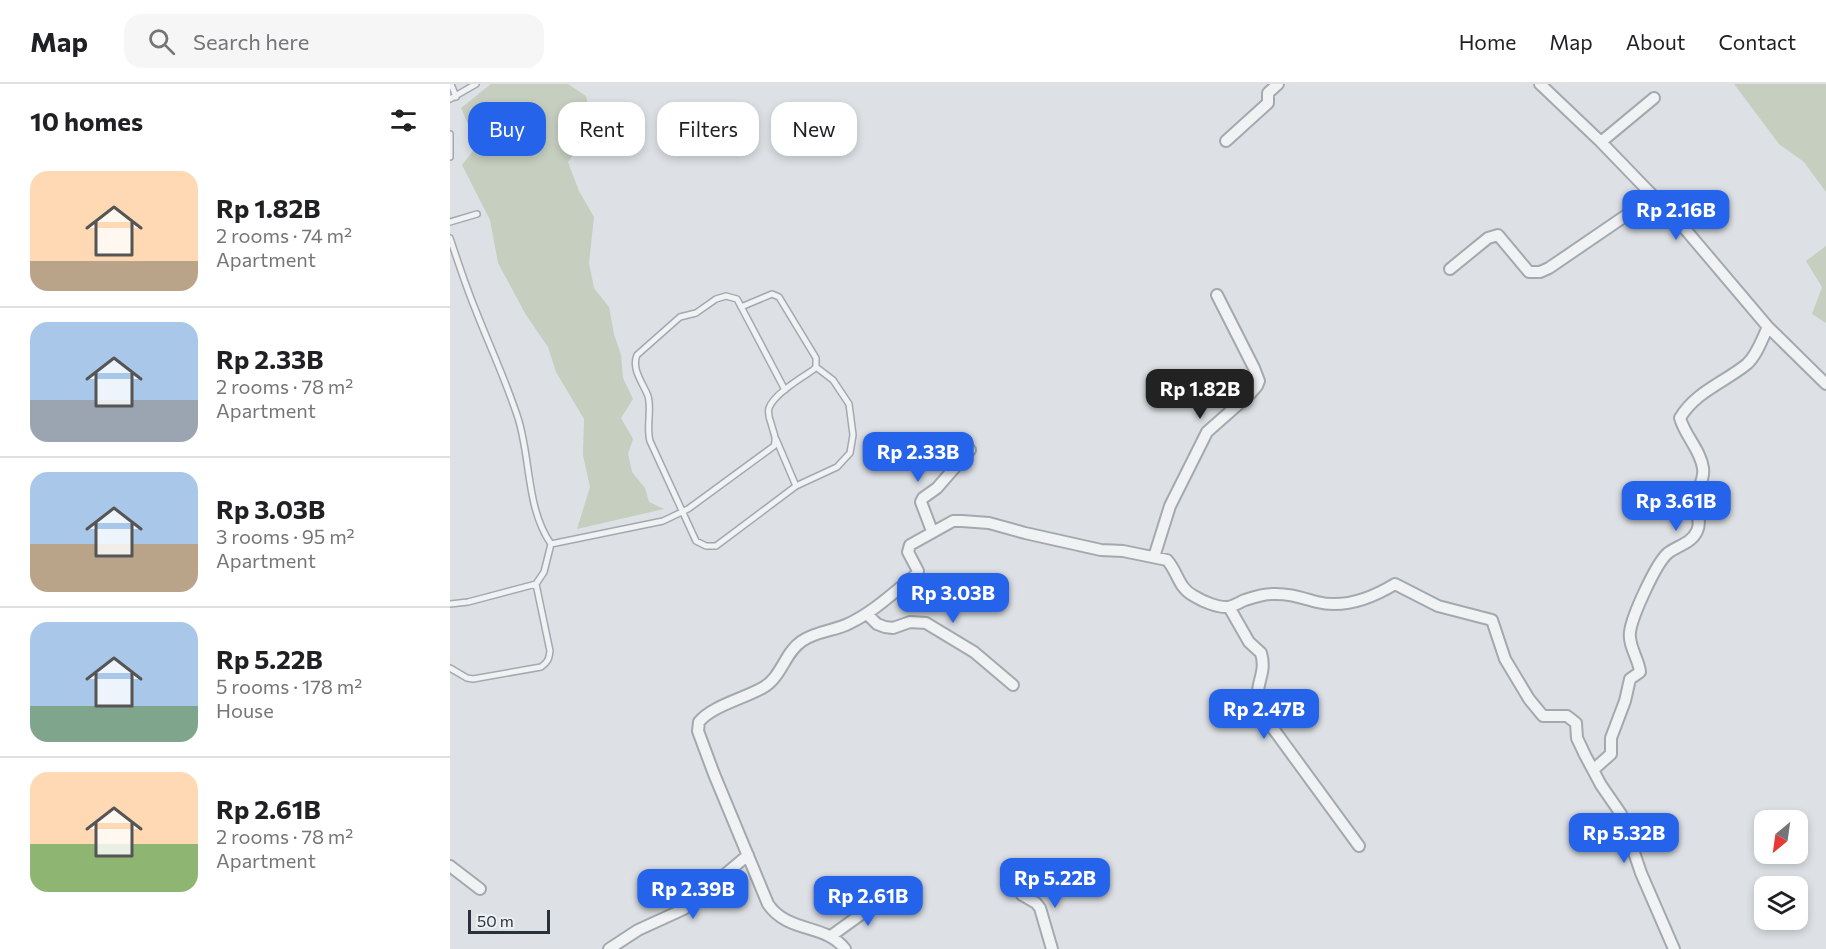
<!DOCTYPE html>
<meta charset="utf-8">
<style>
body{margin:0;font-family:Commissioner,sans-serif;background:#f6f6f6;color:#202124;height:100vh;display:flex;flex-direction:column;font-size:22px;white-space:nowrap}
*{box-sizing:border-box;margin:0}
p{font-size:20px;color:#757577}
.icon{flex:none;width:33px;height:33px;fill:none;stroke:currentColor;stroke-width:2;stroke-linecap:round;stroke-linejoin:round}
.map{position:relative;flex:1;overflow:hidden}
.side{display:flex;flex-direction:column;background:#fff;width:450px}
.side>*{flex:none}
.guide{position:absolute;left:18px;top:18px;width:570px;height:54px;display:flex;gap:12px}
.needle{width:39px;rotate:209deg}
.tools{position:absolute;left:1304px;top:726px;display:grid;gap:12px}
.tools a{display:grid;place-items:center;width:54px;height:54px;border-radius:12px;background:#fff;box-shadow:0 3px 9px #0003;font-size:30px}
.scale{position:absolute;left:18px;bottom:15px;width:82px;box-sizing:border-box;padding-left:6px;border:3px solid #29313a;border-top:0;font-size:16px;line-height:21px;white-space:nowrap;color:#29313a;-webkit-text-stroke:4px #ecf0f3;paint-order:stroke}
.price{position:absolute;translate:-50% -51px;padding:0 14px;border-radius:12px;background:#2563eb;color:#fff;font-size:20px;line-height:39px;filter:drop-shadow(0 2px 3px #0008)}
.price::after{content:'';position:absolute;left:50%;top:36px;width:18px;height:14px;margin-left:-9px;background:inherit;clip-path:polygon(0 0,100% 0,50% 100%)}
.price.on{background:#222;color:#fff}
ul{padding:0;list-style:none}
li{display:flex;align-items:center;gap:18px;height:150px;padding:0 30px}
li+li{border-top:2px solid #e0e0e0}
li span{display:grid;place-items:center;flex:none;width:168px;height:120px;border-radius:18px;color:#555}
li>.icon{margin-inline-start:auto}
span .icon{width:72px;height:72px;fill:#fffc;stroke-width:1}
li b{font-size:26px}
h2{display:flex;justify-content:space-between;align-items:center;height:72px;padding:0 30px;font-size:26px}
.tag{padding:0 21px;border-radius:18px;background:#fff;box-shadow:0 3px 9px #0003;font-size:21px;line-height:54px}
.tag.on{background:#2563eb;color:#fff}
header{display:flex;align-items:center;gap:36px;box-sizing:border-box;height:84px;padding:0 30px;background:#fff;border-bottom:2px solid #e0e0e0}
header strong{font-size:28px}
nav{display:flex;gap:33px;margin-inline-start:auto;font-size:21px}
.search{width:420px;height:54px;background:#f6f6f6;display:flex;align-items:center;gap:15px;box-sizing:border-box;padding:0 21px;border-radius:18px;color:#757577;font-size:22px}
main{display:flex;flex:1;min-height:0}
.map>svg:first-child{display:block}
.green{fill:#c5cebf}
.lines{fill:none;stroke-linecap:round;stroke-linejoin:round}
.lane-casing{stroke:#a3a9ae;stroke-width:8}
.street-casing{stroke:#a3a9ae;stroke-width:14}
.lane{stroke:#f0f2f4;stroke-width:5}
.street{stroke:#f0f2f4;stroke-width:10}
</style>
<header>
<strong>Map</strong>
<div class="search"><svg class="icon" aria-label="search" viewBox="0 0 24 24"><circle cx="10" cy="10" r="6"/><path d="M15 15l6 6"/></svg>Search here</div>
<nav><a>Home</a><a>Map</a><a>About</a><a>Contact</a></nav>
</header>
<main>
<section class="side">
<h2>10 homes<svg class="icon" aria-label="filters" viewBox="0 0 24 24"><path d="M4 7h16M4 17h16"/><circle cx="9" cy="7" r="2"/><circle cx="15" cy="17" r="2"/></svg></h2>
<ul>
<li><span style="background:linear-gradient(#ffd9b3 75%,#b9a48a 0)"><svg class="icon" aria-label="home" viewBox="0 0 24 24"><path d="M3 11l9-7 9 7M6 9v11h12V9"/></svg></span><div><b>Rp 1.82B</b><p>2 rooms · 74 m²</p><p>Apartment</p></div></li>
<li><span style="background:linear-gradient(#a9c7e8 65%,#9aa5b1 0)"><svg class="icon" aria-label="home" viewBox="0 0 24 24"><path d="M3 11l9-7 9 7M6 9v11h12V9"/></svg></span><div><b>Rp 2.33B</b><p>2 rooms · 78 m²</p><p>Apartment</p></div></li>
<li><span style="background:linear-gradient(#a9c7e8 60%,#b9a48a 0)"><svg class="icon" aria-label="home" viewBox="0 0 24 24"><path d="M3 11l9-7 9 7M6 9v11h12V9"/></svg></span><div><b>Rp 3.03B</b><p>3 rooms · 95 m²</p><p>Apartment</p></div></li>
<li><span style="background:linear-gradient(#a9c7e8 70%,#7fa58c 0)"><svg class="icon" aria-label="home" viewBox="0 0 24 24"><path d="M3 11l9-7 9 7M6 9v11h12V9"/></svg></span><div><b>Rp 5.22B</b><p>5 rooms · 178 m²</p><p>House</p></div></li>
<li><span style="background:linear-gradient(#ffd9b3 60%,#8fb573 0)"><svg class="icon" aria-label="home" viewBox="0 0 24 24"><path d="M3 11l9-7 9 7M6 9v11h12V9"/></svg></span><div><b>Rp 2.61B</b><p>2 rooms · 78 m²</p><p>Apartment</p></div></li>
</ul>
</section>
<div class="map">
<svg width="1376" height="865" viewBox="0 0 1376 865">
<rect width="100%" height="100%" fill="#dde1e5"/>
<!-- green -->
<path class="green" d="M41 0H118L136 12 143 43 118 78 129 107 144 133 139 179 144 204 159 223 164 250 171 271 173 294 183 315 171 334 183 355 178 370 182 388 195 404 199 418 214 425 127 445 140 403 133 371 134 335 106 288 98 263 76 231 48 179 40 136 12 81 27 62 11 24Z
M1284 0H1376V108L1354 78 1329 60Z
M1376 162V239L1362 230 1372 203 1356 177Z"/>
<g class="lines">
<!-- lane casing -->
<g class="lane-casing">
<path id="lane" d="M1 0 6 13
M0 15 26 0
M0 50V73
M0 138 27 130
M0 154C8 178 16 203 26 227 40 263 56 297 68 334 81 375 76 424 101 460L94 488 86 500 18 518 0 520
M335 306 287 215 276 212 266 215 246 229 230 233 187 271C181 285 193 299 198 312 202 326 196 342 200 357L246 457 256 462H266L346 402 387 383 400 369 403 351 399 320 383 296 366 283
M326 355 346 402
M101 460 213 437 238 425 324 362C327 353 323 348 321 339 319 334 318 328 319 324 324 310 351 294 363 286L366 283V274L329 213 322 210 291 223
M0 584 17 594 23 595 91 583C98 578 99 575 100 567L86 500"/>
</g>
<!-- street casing -->
<g class="street-casing">
<path id="street" d="M1090 0 1151 58 1235 145 1318 243 1376 300
M776 57 818 19V9L828 0
M1151 58 1204 14
M1000 185 1038 154 1048 151 1079 188H1090L1099 184 1203 113
M482 447 471 418 473 414 487 404 520 366
M704 473 720 422 757 348 800 310 807 302 809 297 804 284 767 211
M779 523 799 558 811 569C818 593 801 600 811 628L909 762
M417 530 427 540 435 543 443 544 460 538 476 539 524 568 563 601
M1143 686 1161 670V654L1175 617 1180 595 1190 588C1189 575 1178 562 1180 548 1182 532 1206 479 1218 469 1227 462 1242 459 1247 447 1252 437 1245 426 1246 415 1247 404 1255 396 1253 384 1250 365 1235 352 1230 334 1245 308 1275 298 1297 280 1307 271 1312 255 1318 243
M0 782 30 805
M572 811 586 819 590 824 602 865
M381 852 410 831 426 807
M159 865 188 846 234 825 298 771
M395 865C377 840 337 849 318 820L264 690 248 647 249 638C261 622 296 614 314 603 332 592 335 568 352 557 366 547 385 547 400 539 425 527 445 507 467 490L468 487 458 468 460 461 503 437H512L539 439 575 449 651 466 673 467 717 476C728 488 728 504 744 512 752 517 768 524 778 523 784 522 790 518 795 516 804 513 813 510 822 510 838 509 852 514 867 518 895 525 922 514 945 500L988 522 1042 536 1055 575 1079 615 1093 632H1117L1126 639 1127 654 1135 671 1151 701 1171 730 1191 789 1224 865"/>
</g>
<!-- lane -->
<use href="#lane" class="lane"/>
<!-- street -->
<use href="#street" class="street"/>
</g>
</svg>
<div class="tools">
<a><svg class="needle" viewBox="-14 -14 28 28"><path d="M0-13l5 13h-10z" fill="#e53935"/><path d="M0 13l5-13h-10z" fill="#757577"/></svg></a>
<a><svg class="icon" aria-label="layers" viewBox="0 0 24 24"><path d="M12 4l9 5-9 5-9-5zM3 14l9 5 9-5"/></svg></a>
</div>
<div class="scale">50 m</div>
<b class="price" style="left:1226px;top:157px">Rp 2.16B</b>
<b class="price on" style="left:750px;top:336px">Rp 1.82B</b>
<b class="price" style="left:468px;top:399px">Rp 2.33B</b>
<b class="price" style="left:1226px;top:448px">Rp 3.61B</b>
<b class="price" style="left:503px;top:540px">Rp 3.03B</b>
<b class="price" style="left:814px;top:656px">Rp 2.47B</b>
<b class="price" style="left:1174px;top:780px">Rp 5.32B</b>
<b class="price" style="left:605px;top:825px">Rp 5.22B</b>
<b class="price" style="left:243px;top:836px">Rp 2.39B</b>
<b class="price" style="left:418px;top:843px">Rp 2.61B</b>
<div class="guide">
<a class="tag on">Buy</a>
<a class="tag">Rent</a>
<a class="tag">Filters</a>
<a class="tag">New</a>
</div>
</div>
</main>
